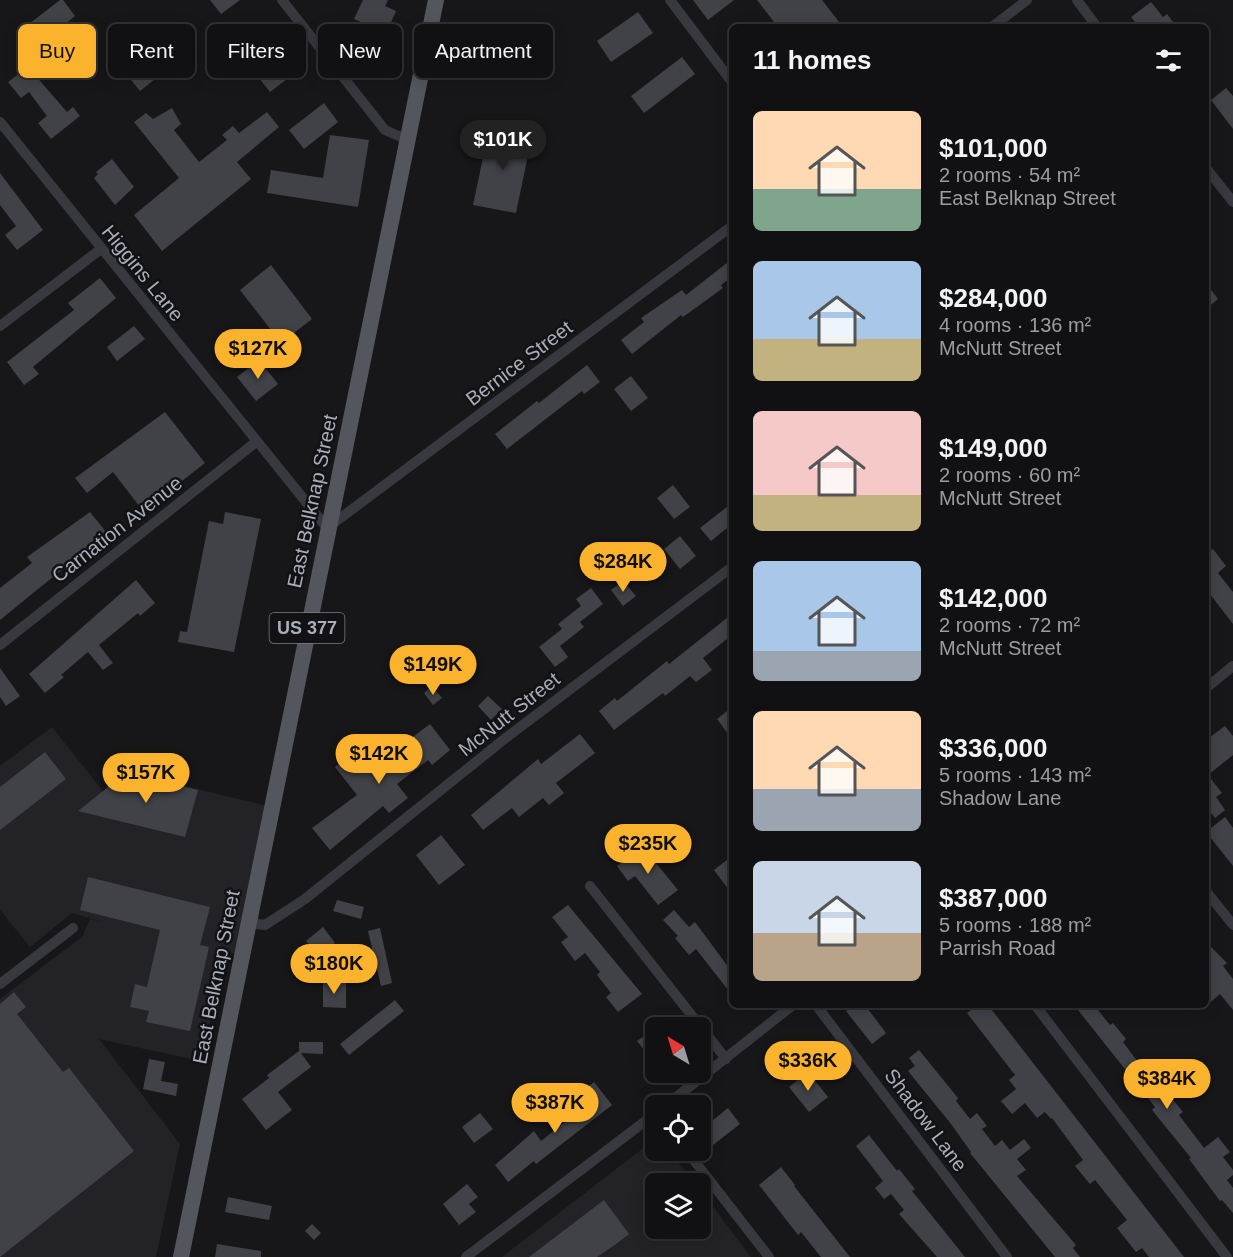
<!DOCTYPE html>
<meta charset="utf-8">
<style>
body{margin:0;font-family:Helvetica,sans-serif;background:#1a1a1d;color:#f1f3f6;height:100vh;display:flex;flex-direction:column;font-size:22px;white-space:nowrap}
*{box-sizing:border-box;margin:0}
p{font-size:20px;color:#9c9da0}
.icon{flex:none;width:33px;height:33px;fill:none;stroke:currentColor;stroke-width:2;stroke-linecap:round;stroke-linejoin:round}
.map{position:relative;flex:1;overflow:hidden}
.details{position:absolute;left:729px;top:24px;width:480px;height:984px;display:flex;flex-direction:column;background:#111114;border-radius:9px;box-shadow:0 3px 15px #0003,0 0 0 2px #303134}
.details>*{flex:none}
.hud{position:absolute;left:18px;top:24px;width:570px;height:54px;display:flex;gap:12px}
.needle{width:39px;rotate:322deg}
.tools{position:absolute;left:645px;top:1017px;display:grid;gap:12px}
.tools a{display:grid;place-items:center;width:66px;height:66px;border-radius:9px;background:#111114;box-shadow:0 3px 15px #0003,0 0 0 2px #303134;font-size:30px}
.price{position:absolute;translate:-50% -51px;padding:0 14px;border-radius:21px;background:#fbb32e;color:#111;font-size:20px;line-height:39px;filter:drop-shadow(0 2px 3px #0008)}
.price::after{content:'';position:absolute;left:50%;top:36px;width:18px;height:14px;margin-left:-9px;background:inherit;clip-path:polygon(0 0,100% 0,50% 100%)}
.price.active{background:#222;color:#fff}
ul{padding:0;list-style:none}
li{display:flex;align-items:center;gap:18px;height:150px;padding:0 24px}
li span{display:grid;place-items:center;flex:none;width:168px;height:120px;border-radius:9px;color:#555}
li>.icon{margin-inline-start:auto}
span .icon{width:72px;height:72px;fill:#fffc;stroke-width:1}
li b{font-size:26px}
h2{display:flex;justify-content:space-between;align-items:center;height:72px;padding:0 24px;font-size:26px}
.pill{padding:0 21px;border-radius:9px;background:#111114;box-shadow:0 3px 15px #0003,0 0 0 2px #303134;font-size:21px;line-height:54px}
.pill.active{background:#fbb32e;color:#111}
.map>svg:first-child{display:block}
.built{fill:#232327}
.building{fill:#414247}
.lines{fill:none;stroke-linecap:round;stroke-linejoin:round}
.minor{stroke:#38393f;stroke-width:10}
.primary{stroke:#54565e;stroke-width:16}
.labels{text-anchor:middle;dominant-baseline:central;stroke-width:5;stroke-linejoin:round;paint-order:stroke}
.shield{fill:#121215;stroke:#7c7f88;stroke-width:1.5}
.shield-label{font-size:18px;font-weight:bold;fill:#a9aeba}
.street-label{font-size:20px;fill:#a9aeba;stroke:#121215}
</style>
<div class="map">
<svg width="1233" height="1257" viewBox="0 0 1233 1257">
<rect width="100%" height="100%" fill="#17171a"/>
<!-- built -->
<path class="built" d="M52 727 103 791 127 772 272 807 242 955 228 952 200 1061 99 1039 180 1144 156 1257H0V999L82 937 90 919 103 922 72 913 30 947 0 910V766Z
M655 1139 656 1150 669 1151 695 1183 656 1184V1228H700L701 1191 751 1257H502Z"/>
<!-- building -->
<path class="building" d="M60 0H63L75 16 39 45 25 27Z
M210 0H240L221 14Z
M363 0H388L385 6 396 11 386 34 383 32 374 72 357 68 367 25 354 19Z
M693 0H734L708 20Z
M757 0H822L843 27H778Z
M1151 2 1163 17 1167 14 1173 22 1171 27H1139L1131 17Z
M638 12 653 33 611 62 597 41Z
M263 33 295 73 270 92 256 74 260 70 243 48Z
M682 57 695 74 644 113 631 96Z
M148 60 160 75 140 91 128 76Z
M28 67 67 112 73 107 80 116 51 139 38 123 47 116 29 92 21 98 8 82Z
M1226 88 1233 96V129L1211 100Z
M324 103 338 122 304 149 289 130Z
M172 108 181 124 174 130 199 162 227 140 222 135 233 126 239 133 267 112 279 127 237 162 251 179 162 251 134 215 179 178 134 122 146 113 153 119Z
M489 129 532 136 516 213 473 205Z
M330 135 369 140 358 207 267 193 271 170 323 178Z
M112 159 134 187 115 205 94 178 98 174 96 172Z
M0 173 43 230 17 250 5 235 16 226 0 205Z
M732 259V277L721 285 723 288 683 317 681 315 632 354 621 340 644 322 641 318 682 290 686 295Z
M271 265 312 319 281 343 240 290Z
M100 278 116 298 33 367 39 374 24 385 7 362 74 310 68 303Z
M1206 283 1218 299 1206 309Z
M134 326 145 339 117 361 107 347Z
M259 360 278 384 256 401 237 377Z
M587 365 600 382 584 394 582 391 507 449 495 434 537 401 539 403Z
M631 376 648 398 631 411 614 389Z
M165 412 205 463 173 488 170 484 140 507 113 472 87 493 75 478Z
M673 485 690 507 674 519 657 498Z
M732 503V524L711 541 700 528Z
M90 512 107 533 0 620V588L32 563 27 557Z
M225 512 261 519 234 652 178 642 180 631 187 632 209 521 223 524Z
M680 536 696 556 680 569 664 549Z
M1213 549 1226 566 1218 573 1233 592V624L1206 589V554Z
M136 580 155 603 140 616 138 613 99 645 113 663 103 670 88 652 61 675 64 677 45 693 29 674Z
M623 581 636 596 623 606 611 590Z
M591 588 603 604 580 622 584 627 560 646 568 657 555 667 539 647 562 629 558 624 581 606 576 599Z
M732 614V635L703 658 712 670 696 682 690 676 665 696 663 693 614 730 599 711 615 698 617 701 667 661 669 664Z
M0 668 20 696 6 706 0 697Z
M432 686 442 698 433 705 424 693Z
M488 696 502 709 491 720 478 706Z
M732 707V739L717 719Z
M430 724 450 750 432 765 428 760 397 784 408 798 389 813 383 806 330 850 312 828 357 795 335 767 348 756 357 768 363 763 369 770Z
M1225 726 1233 736V755L1208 775 1222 793 1216 797 1225 810 1215 818 1206 806V740Z
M580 734 595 753 556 783 564 793 549 805 543 798 519 817 512 808 483 830 471 815 538 759 541 764Z
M45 752 66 779 0 830V787Z
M127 772 198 790 185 837 78 811Z
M1225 817 1233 828V866L1206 832Z
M441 835 465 865 439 885 416 855Z
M642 846 678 890 658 905 635 876 628 881 617 866Z
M732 856V894L714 870Z
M88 877 210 907 200 945 209 947 190 1031 146 1022 149 1011 130 1007 135 984 147 987 160 930 80 910Z
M337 900 364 907 361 919 333 911Z
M568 905 642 994 618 1012 606 997 611 993 597 975 600 972 585 953 575 961 561 942 568 937 552 917Z
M674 910 689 927 695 922 732 972V995L696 949 689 955 675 938 678 936 663 920Z
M323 927 335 943 323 953 318 946 313 949 306 941Z
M380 928 392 983 381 986 368 931Z
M1206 942 1227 963 1223 966 1233 979V1010L1220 994 1206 1006Z
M323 982 346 983V1008L323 1007Z
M14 992 26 1007 17 1014 63 1072 69 1068 134 1151 0 1257V1004Z
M395 1000 404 1011 349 1055 340 1044Z
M854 1005H865L886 1033 872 1044 846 1011Z
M978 1005H988L1184 1257H1149L1142 1248 1136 1252 1117 1228 1127 1220 1095 1180 1090 1184 1075 1166 1083 1160 1052 1118 1051 1119 1045 1112 1037 1118 1025 1103 1012 1114 1001 1101 1016 1089 1009 1080 1015 1075 967 1013Z
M1074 1005H1094L1110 1025 1113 1023 1126 1039 1123 1042 1150 1078 1153 1075 1183 1112 1179 1115 1204 1148 1218 1137 1230 1152 1223 1157 1233 1170V1175L1227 1180 1233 1188V1213L1222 1200 1220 1201 1189 1159 1191 1158 1152 1110 1155 1107Z
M656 1028V1065L637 1041Z
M299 1042H323V1054L301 1053 311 1067 278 1092 292 1110 266 1130 242 1099 269 1078 267 1075 299 1051Z
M919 1050 958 1098 956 1101 970 1119 977 1113 987 1126 982 1129 995 1146 1002 1140 1010 1150 1024 1139 1031 1148 1017 1159 1026 1170 1017 1176 1076 1245 1073 1248 1080 1257H1055L970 1153 971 1152 951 1124 908 1071 915 1066 909 1058Z
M149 1059 165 1062 161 1081 178 1084 176 1096 143 1089Z
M808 1072 828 1097 809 1112 789 1087Z
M594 1082 612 1105 536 1164 534 1161 508 1182 495 1165 534 1131 541 1141 579 1111 571 1100Z
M728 1108 740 1124 713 1145 701 1130Z
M480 1113 493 1129 474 1143 462 1127Z
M869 1135 897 1171 899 1169 915 1189 912 1191 965 1257H937L899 1214 904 1210 891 1194 884 1199 875 1188 883 1181 856 1146Z
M781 1167 795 1185 794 1186 850 1257H821L801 1232 798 1235 759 1185Z
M467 1184 478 1197 469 1204 476 1212 459 1225 443 1204Z
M228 1197 272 1206 269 1220 225 1212Z
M604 1200 629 1234 616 1244 597 1257H529Z
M312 1224 321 1233 314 1240 305 1231Z
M217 1244 261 1251V1257H215Z"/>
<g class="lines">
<!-- minor -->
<path class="minor" d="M282 0 385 130 408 140
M670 0 732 82
M1077 0 1097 27
M992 27 1027 0
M0 122 327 528 732 226
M1206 168 1233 202
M0 326 101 249
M0 645 256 442
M1206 688 1233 666
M590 886 726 1059
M1206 891 1233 925
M249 923 265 925 305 899 507 737 732 567
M0 984 73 928
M816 1005 1007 1257
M1035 1005 1227 1257
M665 1106 793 1005
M686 1150 769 1257
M466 1257 656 1113"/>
<!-- primary -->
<path class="primary" d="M181 1257 436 0"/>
</g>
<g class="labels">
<!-- shield labels -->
<rect class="shield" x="269.5" y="613" width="75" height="30" rx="4.5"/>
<g class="shield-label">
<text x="307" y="628">US 377</text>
</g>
<!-- street labels -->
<g class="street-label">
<text transform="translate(143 273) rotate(51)">Higgins Lane</text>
<text transform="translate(519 363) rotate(-37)">Bernice Street</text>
<text transform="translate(312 501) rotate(-78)">East Belknap Street</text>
<text transform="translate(117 529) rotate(-38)">Carnation Avenue</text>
<text transform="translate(509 714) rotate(-38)">McNutt Street</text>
<text transform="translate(216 977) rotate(-79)">East Belknap Street</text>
<text transform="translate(926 1120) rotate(53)">Shadow Lane</text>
</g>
</g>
</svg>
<div class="tools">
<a><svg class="needle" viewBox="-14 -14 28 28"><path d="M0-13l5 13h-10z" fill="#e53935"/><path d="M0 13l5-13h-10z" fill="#9c9da0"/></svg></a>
<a><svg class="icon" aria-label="locate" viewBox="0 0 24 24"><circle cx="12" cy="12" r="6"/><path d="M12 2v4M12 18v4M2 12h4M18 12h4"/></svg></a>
<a><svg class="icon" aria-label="layers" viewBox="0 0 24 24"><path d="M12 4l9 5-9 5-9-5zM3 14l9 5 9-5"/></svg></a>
</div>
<b class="price active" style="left:503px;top:171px">$101K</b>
<b class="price" style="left:258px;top:380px">$127K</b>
<b class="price" style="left:623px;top:593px">$284K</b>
<b class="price" style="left:433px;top:696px">$149K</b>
<b class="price" style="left:379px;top:785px">$142K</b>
<b class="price" style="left:146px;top:804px">$157K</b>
<b class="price" style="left:648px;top:875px">$235K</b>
<b class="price" style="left:334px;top:995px">$180K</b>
<b class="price" style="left:808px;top:1092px">$336K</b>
<b class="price" style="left:1167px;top:1110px">$384K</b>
<b class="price" style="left:555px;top:1134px">$387K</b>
<div class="hud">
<a class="pill active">Buy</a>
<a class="pill">Rent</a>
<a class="pill">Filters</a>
<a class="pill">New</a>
<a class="pill">Apartment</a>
</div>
<section class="details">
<h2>11 homes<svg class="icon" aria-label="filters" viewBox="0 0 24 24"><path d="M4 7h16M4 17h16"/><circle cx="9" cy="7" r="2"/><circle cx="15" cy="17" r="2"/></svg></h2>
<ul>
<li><span style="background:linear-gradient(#ffd9b3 65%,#7fa58c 0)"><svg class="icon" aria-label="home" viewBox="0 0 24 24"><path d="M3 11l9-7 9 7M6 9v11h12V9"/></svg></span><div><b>$101,000</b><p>2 rooms · 54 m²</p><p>East Belknap Street</p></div></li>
<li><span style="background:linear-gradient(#a9c7e8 65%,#c2b280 0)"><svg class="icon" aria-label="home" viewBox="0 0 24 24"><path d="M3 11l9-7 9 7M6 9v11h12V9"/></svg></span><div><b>$284,000</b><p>4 rooms · 136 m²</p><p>McNutt Street</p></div></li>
<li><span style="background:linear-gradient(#f6c9c9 70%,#c2b280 0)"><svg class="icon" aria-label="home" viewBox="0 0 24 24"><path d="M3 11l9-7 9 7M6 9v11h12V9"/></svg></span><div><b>$149,000</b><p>2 rooms · 60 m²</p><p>McNutt Street</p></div></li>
<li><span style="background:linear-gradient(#a9c7e8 75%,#9aa5b1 0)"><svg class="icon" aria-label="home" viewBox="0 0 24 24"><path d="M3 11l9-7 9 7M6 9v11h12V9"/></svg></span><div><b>$142,000</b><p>2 rooms · 72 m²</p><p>McNutt Street</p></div></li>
<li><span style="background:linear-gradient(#ffd9b3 65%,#9aa5b1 0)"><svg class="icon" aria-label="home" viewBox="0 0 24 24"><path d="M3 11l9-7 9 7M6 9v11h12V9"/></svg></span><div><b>$336,000</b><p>5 rooms · 143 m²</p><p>Shadow Lane</p></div></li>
<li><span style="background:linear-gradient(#c9d6e8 60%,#b9a48a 0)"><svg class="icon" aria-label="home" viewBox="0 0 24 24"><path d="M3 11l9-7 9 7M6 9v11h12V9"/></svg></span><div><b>$387,000</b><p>5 rooms · 188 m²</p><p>Parrish Road</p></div></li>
</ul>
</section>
</div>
